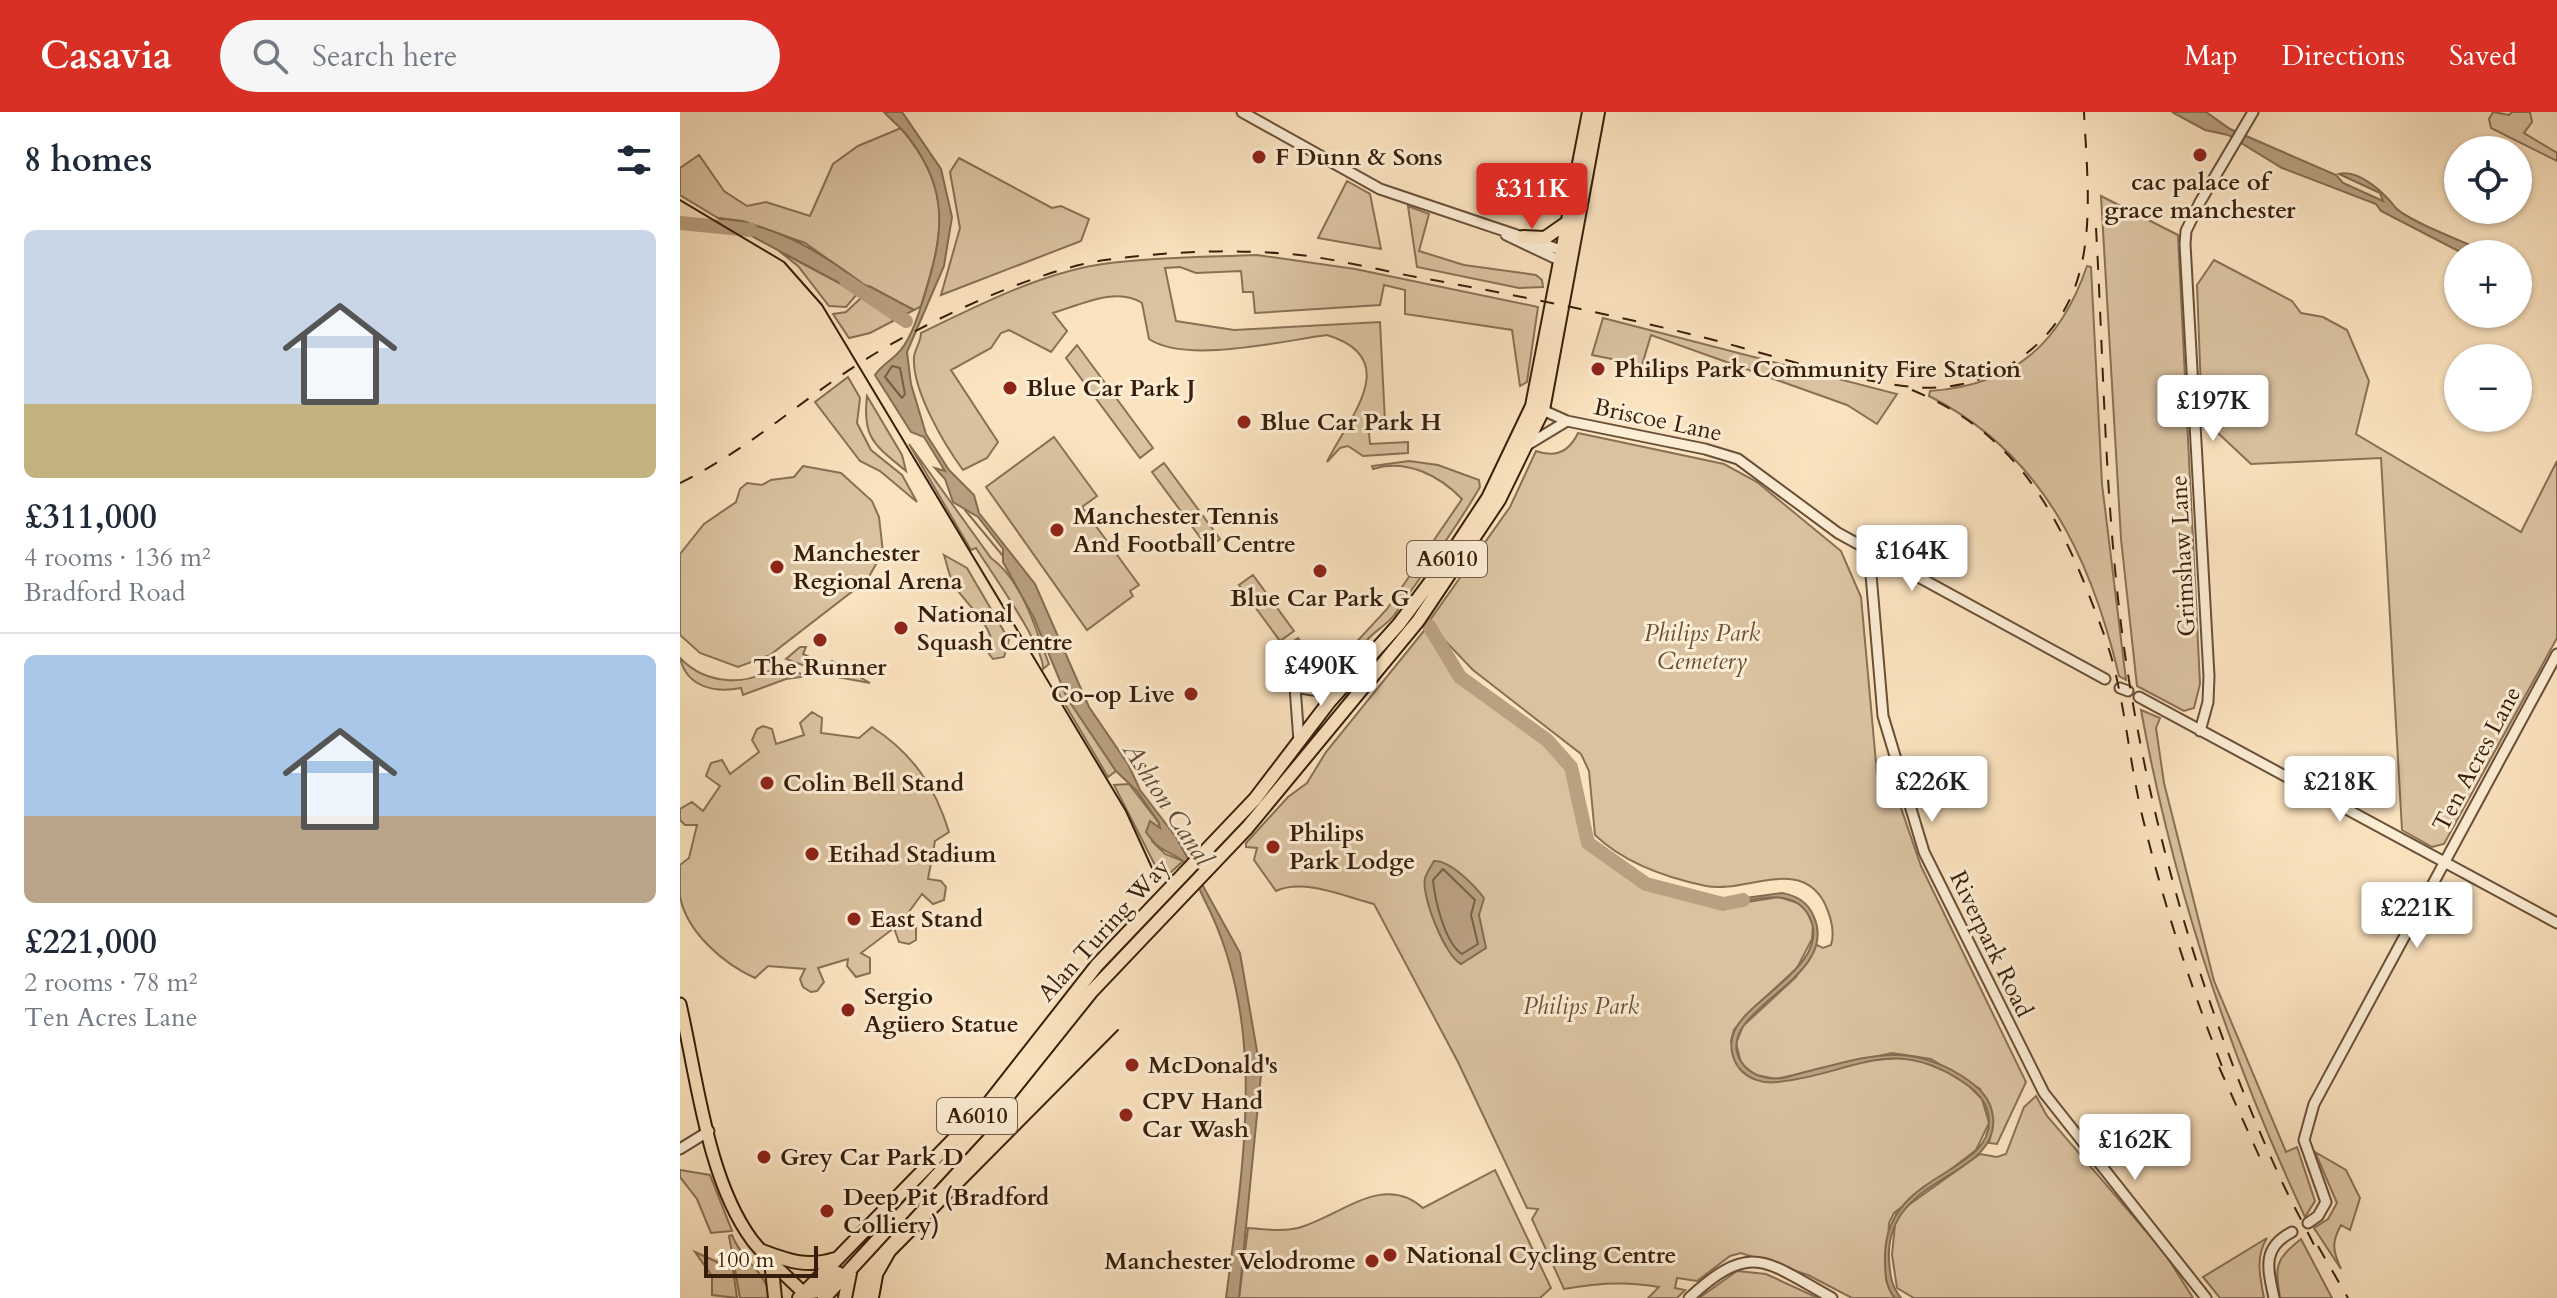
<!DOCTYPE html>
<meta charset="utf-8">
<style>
body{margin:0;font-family:Cardo,serif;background:#f6f6f7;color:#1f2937;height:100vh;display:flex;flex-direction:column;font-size:30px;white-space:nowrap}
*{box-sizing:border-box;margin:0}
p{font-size:26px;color:#747a83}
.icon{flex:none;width:44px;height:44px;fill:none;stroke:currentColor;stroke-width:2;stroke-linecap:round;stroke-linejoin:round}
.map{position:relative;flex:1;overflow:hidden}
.drawer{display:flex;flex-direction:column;background:#fff;width:680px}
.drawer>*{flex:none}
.fabs{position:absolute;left:1764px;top:24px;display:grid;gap:16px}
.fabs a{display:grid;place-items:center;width:88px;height:88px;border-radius:50%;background:#fff;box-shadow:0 2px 6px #0004;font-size:40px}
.scale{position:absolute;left:24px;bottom:20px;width:114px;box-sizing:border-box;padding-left:8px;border:4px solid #381e0a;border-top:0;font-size:22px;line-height:28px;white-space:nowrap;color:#381e0a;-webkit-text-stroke:6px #fcedd5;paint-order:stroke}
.price{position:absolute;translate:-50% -68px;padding:0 18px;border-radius:8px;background:#fff;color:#222;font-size:26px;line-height:52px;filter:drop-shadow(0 2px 4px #0008)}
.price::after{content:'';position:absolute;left:50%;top:48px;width:24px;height:18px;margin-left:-12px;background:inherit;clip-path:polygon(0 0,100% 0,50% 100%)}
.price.selected{background:#d93025;color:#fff}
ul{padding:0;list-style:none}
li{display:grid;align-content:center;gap:16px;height:424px;padding:0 24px}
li+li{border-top:2px solid #e0e1e3}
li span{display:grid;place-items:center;height:248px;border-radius:12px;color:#555}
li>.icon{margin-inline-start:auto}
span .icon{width:144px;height:144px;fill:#fffc;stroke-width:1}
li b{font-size:34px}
h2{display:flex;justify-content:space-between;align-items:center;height:96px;padding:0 24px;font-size:34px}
header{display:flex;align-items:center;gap:48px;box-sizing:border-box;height:112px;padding:0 40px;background:#d93025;color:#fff}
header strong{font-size:38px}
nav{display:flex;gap:44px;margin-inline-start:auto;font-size:28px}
.search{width:560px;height:72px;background:#f6f6f7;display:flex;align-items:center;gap:20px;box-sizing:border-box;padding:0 28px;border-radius:44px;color:#747a83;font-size:30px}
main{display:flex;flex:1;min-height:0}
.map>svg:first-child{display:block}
.green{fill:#dac2a0;stroke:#897055;stroke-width:2}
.water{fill:#b9a081;stroke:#856c51;stroke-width:2}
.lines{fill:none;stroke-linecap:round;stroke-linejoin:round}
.shore{stroke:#785f46;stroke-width:2}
.stream{stroke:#856c51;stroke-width:2}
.river{stroke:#b9a081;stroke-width:14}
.tertiary-casing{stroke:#694f37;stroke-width:13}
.primary-casing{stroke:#381e0a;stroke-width:15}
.trunk-casing{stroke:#381e0a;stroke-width:16}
.tertiary{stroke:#fcedd5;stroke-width:9}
.primary{stroke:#fbe3bf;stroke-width:11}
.trunk{stroke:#fbe3bf;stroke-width:12}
.tram{stroke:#381e0a;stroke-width:2}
.rail{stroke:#381e0a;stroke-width:2;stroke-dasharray:14 14;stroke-linecap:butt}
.poi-dot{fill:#8f2418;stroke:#fcedd5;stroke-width:3}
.labels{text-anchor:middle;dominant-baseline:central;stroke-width:6;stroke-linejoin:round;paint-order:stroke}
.shield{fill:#fcedd5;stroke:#735c47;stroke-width:2}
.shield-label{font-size:22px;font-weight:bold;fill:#381e0a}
.poi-label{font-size:24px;font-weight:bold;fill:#381e0a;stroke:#fcedd5;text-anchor:start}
.street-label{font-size:24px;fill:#381e0a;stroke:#fcedd5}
.park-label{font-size:24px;font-style:italic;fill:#694f37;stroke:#fcedd5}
.water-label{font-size:26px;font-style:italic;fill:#654c34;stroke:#fcedd5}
</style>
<header>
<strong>Casavia</strong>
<div class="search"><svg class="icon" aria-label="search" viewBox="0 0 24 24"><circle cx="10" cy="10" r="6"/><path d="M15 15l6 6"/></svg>Search here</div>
<nav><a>Map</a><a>Directions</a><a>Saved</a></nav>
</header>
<main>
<section class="drawer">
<h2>8 homes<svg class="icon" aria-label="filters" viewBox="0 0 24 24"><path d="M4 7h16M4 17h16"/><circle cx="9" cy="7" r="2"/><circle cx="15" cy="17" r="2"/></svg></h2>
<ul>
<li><span style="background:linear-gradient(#c9d6e8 70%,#c2b280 0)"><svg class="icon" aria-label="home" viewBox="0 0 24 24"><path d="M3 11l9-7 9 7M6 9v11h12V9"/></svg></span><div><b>£311,000</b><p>4 rooms · 136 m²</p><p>Bradford Road</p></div></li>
<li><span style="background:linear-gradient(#a9c7e8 65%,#b9a48a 0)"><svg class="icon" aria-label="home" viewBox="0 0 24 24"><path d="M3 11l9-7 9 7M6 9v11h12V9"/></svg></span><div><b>£221,000</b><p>2 rooms · 78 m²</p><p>Ten Acres Lane</p></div></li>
</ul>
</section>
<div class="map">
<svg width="1877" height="1186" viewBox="0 0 1877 1186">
<rect width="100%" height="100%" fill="#fbe3bf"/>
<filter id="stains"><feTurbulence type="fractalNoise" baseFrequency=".0025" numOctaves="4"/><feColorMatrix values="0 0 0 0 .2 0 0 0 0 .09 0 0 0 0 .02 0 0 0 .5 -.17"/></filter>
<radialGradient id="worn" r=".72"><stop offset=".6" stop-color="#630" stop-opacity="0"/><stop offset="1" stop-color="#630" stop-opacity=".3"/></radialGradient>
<!-- green -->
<path class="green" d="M1813 0 1829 3 1832 0H1850L1852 10 1844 21 1877 41V49L1811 16 1809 7Z
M221 16C274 80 264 120 241 194L234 198 183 172 125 131 63 109 38 106 0 83V56L19 43 44 79 67 94 86 90 130 104 153 52 178 34Z
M279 46 372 96 381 94 409 107 401 129 261 183 280 116 270 60Z
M667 69 690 82 701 137 638 126Z
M1421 84 1498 123 1520 572 1514 596 1504 599 1457 574 1441 427Z
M728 94 749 102 739 139 784 153 856 163 862 168 863 175 839 176 737 155Z
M99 139 178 181 166 195 149 194 118 154Z
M577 143 675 157 858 195 847 270 840 274 832 218 725 202V178L704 173 700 193 575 201 573 180H563L561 159 516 161 500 155 485 156 496 209 554 218 700 210 705 310H688L690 332 728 330V341L683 344 668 334 660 336 647 350C666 309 726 247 647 223 603 229 506 252 469 227L462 191C437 174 400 193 373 201L387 219 371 240 329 218 321 221 311 236 271 258 318 330 307 346 283 358C264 332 232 278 234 245 235 236 241 230 241 221 299 193 364 159 430 151 478 145 528 145 577 143Z
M1534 148 1612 189 1621 201 1643 205 1667 218 1689 269 1676 322 1841 420 1877 349V526L1764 732 1752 735 1722 718 1701 346 1571 352 1522 306 1517 173Z
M1407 154 1411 155 1422 372 1446 568 1439 564C1411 445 1362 341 1249 284L1250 279C1334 273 1380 232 1407 154Z
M183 184 207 198 213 209 190 221 169 226 153 202 166 200Z
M923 206 1217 282 1197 312 1167 293 971 223 962 253 912 243Z
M397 233 473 336 460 346 386 246Z
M168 265 180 286 177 311 191 338 222 363 237 390 200 359 180 349 135 290Z
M187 284 222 343 226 359C195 333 182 327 187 284Z
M898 321 1044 352 1077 370 1161 439 1181 485 1197 662 1212 670 1241 754 1346 970 1317 1032 1309 1031 1313 1011 1300 977 1251 947 1212 941 1096 967 1075 963 1061 951 1056 931 1063 914 1116 865 1135 832 1143 836 1151 833C1155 820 1151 805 1145 792 1121 743 1065 782 1026 774 988 766 944 751 915 723L909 659 901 642 793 558 748 511 830 395 856 339C875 346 889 340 898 321Z
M374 325 417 384 402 395 459 473 450 479 453 484 407 518 306 375Z
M229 332 311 446C343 469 355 516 369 552L363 557C364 534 311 460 296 436L291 438Z
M729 349 758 353 799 368 800 375C774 420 743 461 715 502 708 512 696 518 688 527 675 541 667 567 646 569 626 572 614 549 605 535L618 526 646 563 707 497 782 387C760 364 726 346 693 357L692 354Z
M484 351 540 427 528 436 472 360Z
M123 354 161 361 192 389 199 405 203 440 187 468 90 543 58 555 20 541 0 523V442L24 412 56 390 60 377 67 371 82 373 91 368 114 365Z
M264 443 287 456 329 528 324 545 313 547 309 542C322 520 284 491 274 473 269 464 267 452 264 443Z
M573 463 614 519 600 529 559 473Z
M747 515 778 566 866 629 890 656 907 731 966 773 1043 794 1099 785 1121 792 1128 801 1133 813 1132 827 1117 856 1065 904 1054 918 1051 929 1060 956 1087 970 1193 948 1231 945 1268 960 1289 974 1302 987 1309 1011 1296 1038 1214 1101 1209 1111 1206 1168 1215 1186H1172L1128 1163 1061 1141 1050 1144 1017 1169 997 1166 995 1176 1005 1178 997 1186H968L979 1175C947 1169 915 1171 884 1177L852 1107 858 1097 847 1096 778 950 694 792C666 785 624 766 596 779L574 748 577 736 566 735V731L608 685 627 671 646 640Z
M120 535H126L123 542 147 554 152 549 190 571 152 564 106 547Z
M0 546C26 573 67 575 97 554L128 564 106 567 63 583 61 576C36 581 7 576 0 546Z
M381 573 436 659 428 665 376 577Z
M1461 598 1480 606 1476 616 1484 671 1534 869 1606 1040 1617 1035 1635 1089 1625 1105C1549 943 1493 774 1461 598Z
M132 600 142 606 141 621 179 626 192 615C232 641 255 674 269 720L255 729 248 767 261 769 266 775 264 788 253 792 242 782 223 808 236 814V828L229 832 219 830 214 816 181 841 190 846V861L176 865 167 854 168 847 138 856 144 870 137 879 131 880 123 875 120 867 125 857 88 854 75 866C44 852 6 820 0 784 0 774 0 763 0 753L9 746 17 713H5L0 708V697L12 690 23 699 40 674 26 664 31 651 42 648 50 662 79 640 72 628 77 617 83 614 92 617 96 632 124 623 120 611Z
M449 672 479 711 480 717 477 716 472 729 485 742 503 749 487 764 481 756 477 757 434 673Z
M1356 984 1367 1004 1484 1140 1513 1186H1234L1217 1176 1212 1143 1216 1102 1300 1042 1317 1045 1326 1042 1344 995Z
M1635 1040 1666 1058 1680 1086 1670 1118 1661 1113C1651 1131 1653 1139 1661 1157L1634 1116 1648 1107 1657 1091Z
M0 1058 30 1063 52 1119 31 1121 17 1087 0 1065Z
M815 1058 871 1176 860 1186H559L568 1116C585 1117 601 1120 618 1116 661 1104 703 1060 743 1096Z
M52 1123C61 1148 87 1160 90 1186H60L49 1124Z
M1587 1126C1575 1145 1580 1165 1584 1186H1540L1523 1165Z
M1621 1127 1652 1186H1600C1595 1153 1595 1148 1621 1127Z
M15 1140 53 1157 57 1186 32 1183V1164Z
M1057 1159 1086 1162 1138 1186H1019Z"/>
<!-- water -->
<path class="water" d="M204 0H222L261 57 272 105 264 154 227 240 231 272 246 322 269 358 294 383 299 401 355 472 409 595 448 652 460 678 496 725 560 841 581 962 559 1186H546C563 1052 589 911 524 787 519 777 512 756 503 749 487 737 480 741 466 720L470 709 480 716 479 711 457 679 436 659 387 586 354 506 323 450V437L298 405 273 390 265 367 255 356 265 359 244 325 231 320 195 263C202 253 209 250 216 243 231 230 239 200 245 182 263 123 270 79 229 26 222 16 213 10 204 0Z
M1492 0H1526L1550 17 1656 63 1663 71 1703 89 1700 81 1659 62C1679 57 1704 81 1715 95 1727 109 1790 132 1810 142H1784L1701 99 1696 92 1602 56 1548 23 1525 18Z
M38 106C96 113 138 138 183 172L178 181Z
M189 174 234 198 213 209 207 198 183 184Z
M754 749C770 748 794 773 804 786L799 803 806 836 781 852C765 844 741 784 745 766 747 761 751 754 754 749Z
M1102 781C1117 784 1128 790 1134 805 1161 868 1033 897 1060 948 1065 957 1074 963 1084 965 1097 969 1112 964 1125 960 1185 946 1225 928 1282 964 1297 974 1311 985 1313 1005 1320 1067 1205 1062 1209 1147 1210 1163 1211 1174 1221 1186H1215C1205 1175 1205 1160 1205 1146 1204 1060 1310 1064 1309 1009 1309 992 1297 979 1283 970 1210 921 1172 963 1097 970 1083 972 1068 967 1059 956 1050 944 1049 928 1056 916 1073 885 1151 850 1130 806 1114 772 1072 789 1043 794L1044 789Z"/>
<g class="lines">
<!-- shore -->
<path class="shore" d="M212 254 220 256 225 282 222 286 205 265Z
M763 757 795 788 791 803 798 832 782 842C765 831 755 789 753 768Z"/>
<!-- stream -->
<path class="stream" d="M285 398 323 444"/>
<!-- river -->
<path class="river" d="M0 111 71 118
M166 169 226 209
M725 486 727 488
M749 514 780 565 867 628 891 655 908 731 966 772 1043 792 1063 788"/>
<!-- tertiary casing -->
<g class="tertiary-casing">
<path id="tertiary" d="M562 0 700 77 887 140
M826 123 885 151
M858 296 887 309 1025 337 1058 347 1158 421 1425 567
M849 332 887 309
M1189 439 1203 604 1244 740 1364 981 1526 1186
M1440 576 1448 579
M1459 585 1877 811
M1520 619 1528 590 1529 564 1505 132 1506 119 1520 90 1573 0
M619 629 615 575 639 579 661 575
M0 1037 29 1019
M1628 1111 1638 1104 1646 1090 1624 1028 1634 992 1877 542
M1009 1186C1071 1129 1084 1148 1152 1186
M1594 1186C1588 1157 1581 1136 1612 1120"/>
</g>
<!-- primary casing -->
<g class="primary-casing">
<path id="primary" d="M0 892C17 965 27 1067 72 1128 87 1147 107 1165 124 1181"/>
</g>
<!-- trunk casing -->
<g class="trunk-casing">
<path id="trunk" d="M843 125 865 126 885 112
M82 1139C109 1149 127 1156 155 1147
M91 1149 95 1186
M124 1181 139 1179 158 1161
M119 1186 308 992 417 853 575 687 649 590 719 512 769 445 808 386 852 294 909 0
M144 1186 316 999 412 879 567 716 738 509 819 388 863 298 918 0
M165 1186 170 1161"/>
</g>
<!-- tertiary -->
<use href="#tertiary" class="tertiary"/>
<!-- primary -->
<use href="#primary" class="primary"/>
<!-- trunk -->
<use href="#trunk" class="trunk"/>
<!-- tram -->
<path class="tram" d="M0 88 104 150 142 193 446 699 477 767
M199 1186 203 1164 215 1143 438 918"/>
<!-- rail -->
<path class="rail" d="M1416 116C1425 274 1425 436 1453 592 1481 752 1530 911 1597 1059 1610 1088 1626 1116 1640 1145
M1232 278C1326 317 1369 384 1406 475 1416 502 1427 527 1434 555 1447 607 1451 662 1465 715 1486 800 1513 881 1545 962
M0 371C71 336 118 290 183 249 243 211 355 158 425 148 491 139 561 136 628 144 664 149 700 158 736 165 831 182 925 201 1018 224 1087 241 1163 268 1233 275 1263 278 1297 272 1323 257 1424 200 1409 99 1404 0
M1539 955 1580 1046
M1638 1134 1668 1186"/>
</g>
<!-- markers -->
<g class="poi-dot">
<circle cx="1520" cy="43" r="8"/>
<circle cx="579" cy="45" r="8"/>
<circle cx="918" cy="257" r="8"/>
<circle cx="330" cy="276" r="8"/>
<circle cx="564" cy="310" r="8"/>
<circle cx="377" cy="418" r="8"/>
<circle cx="97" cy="455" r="8"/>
<circle cx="640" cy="459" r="8"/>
<circle cx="221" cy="516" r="8"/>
<circle cx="140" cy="528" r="8"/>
<circle cx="511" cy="582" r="8"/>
<circle cx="87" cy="671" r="8"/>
<circle cx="593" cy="735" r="8"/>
<circle cx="132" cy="742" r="8"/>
<circle cx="174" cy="807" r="8"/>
<circle cx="168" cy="898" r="8"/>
<circle cx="452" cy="953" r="8"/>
<circle cx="446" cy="1003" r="8"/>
<circle cx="84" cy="1045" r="8"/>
<circle cx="147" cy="1099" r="8"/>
<circle cx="710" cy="1143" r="8"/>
<circle cx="692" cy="1149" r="8"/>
</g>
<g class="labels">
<!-- shield labels -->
<g class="shield">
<rect x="727" y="429" width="80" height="36" rx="6"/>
<rect x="257" y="986" width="80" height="36" rx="6"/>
</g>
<g class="shield-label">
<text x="767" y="447">A6010</text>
<text x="297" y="1004">A6010</text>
</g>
<!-- poi labels -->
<g class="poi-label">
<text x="595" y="45">F Dunn &amp; Sons</text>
<text x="1520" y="70" text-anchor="middle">cac palace of<tspan x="1520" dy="28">grace manchester</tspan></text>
<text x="934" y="257">Philips Park Community Fire Station</text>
<text x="346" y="276">Blue Car Park J</text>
<text x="580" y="310">Blue Car Park H</text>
<text x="393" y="404">Manchester Tennis<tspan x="393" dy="28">And Football Centre</tspan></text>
<text x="113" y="441">Manchester<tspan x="113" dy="28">Regional Arena</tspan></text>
<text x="640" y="486" text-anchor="middle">Blue Car Park G</text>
<text x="237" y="502">National<tspan x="237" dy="28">Squash Centre</tspan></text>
<text x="140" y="555" text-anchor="middle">The Runner</text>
<text x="495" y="582" text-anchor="end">Co-op Live</text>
<text x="103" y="671">Colin Bell Stand</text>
<text x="609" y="721">Philips<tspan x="609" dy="28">Park Lodge</tspan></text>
<text x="148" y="742">Etihad Stadium</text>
<text x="190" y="807">East Stand</text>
<text x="184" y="884">Sergio<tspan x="184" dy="28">Agüero Statue</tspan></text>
<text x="468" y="953">McDonald's</text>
<text x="462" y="989">CPV Hand<tspan x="462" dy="28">Car Wash</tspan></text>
<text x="100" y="1045">Grey Car Park D</text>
<text x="163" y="1085">Deep Pit (Bradford<tspan x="163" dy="28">Colliery)</tspan></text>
<text x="726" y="1143">National Cycling Centre</text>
<text x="676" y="1149" text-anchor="end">Manchester Velodrome</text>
</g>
<!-- street labels -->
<g class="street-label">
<text transform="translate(978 308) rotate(12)">Briscoe Lane</text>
<text transform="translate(1503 444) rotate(-93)">Grimshaw Lane</text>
<text transform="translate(1797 647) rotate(-62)">Ten Acres Lane</text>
<text transform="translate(424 818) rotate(-48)">Alan Turing Way</text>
<text transform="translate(1311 832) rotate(64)">Riverpark Road</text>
</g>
<!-- park labels -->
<g class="park-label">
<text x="1022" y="521">Philips Park<tspan x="1022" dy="28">Cemetery</tspan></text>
<text x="901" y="894">Philips Park</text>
</g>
<!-- water labels -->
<g class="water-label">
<text transform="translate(488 692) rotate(57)">Ashton Canal</text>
</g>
</g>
<rect width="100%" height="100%" filter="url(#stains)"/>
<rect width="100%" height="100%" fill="url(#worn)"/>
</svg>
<div class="fabs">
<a><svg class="icon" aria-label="locate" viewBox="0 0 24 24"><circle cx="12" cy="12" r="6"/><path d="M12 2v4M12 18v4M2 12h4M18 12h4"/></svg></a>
<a>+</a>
<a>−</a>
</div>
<div class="scale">100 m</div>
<b class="price selected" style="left:852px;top:119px">£311K</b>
<b class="price" style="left:1533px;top:331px">£197K</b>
<b class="price" style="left:1232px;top:481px">£164K</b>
<b class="price" style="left:641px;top:596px">£490K</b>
<b class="price" style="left:1252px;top:712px">£226K</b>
<b class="price" style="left:1660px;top:712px">£218K</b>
<b class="price" style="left:1737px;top:838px">£221K</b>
<b class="price" style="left:1455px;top:1070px">£162K</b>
</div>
</main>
